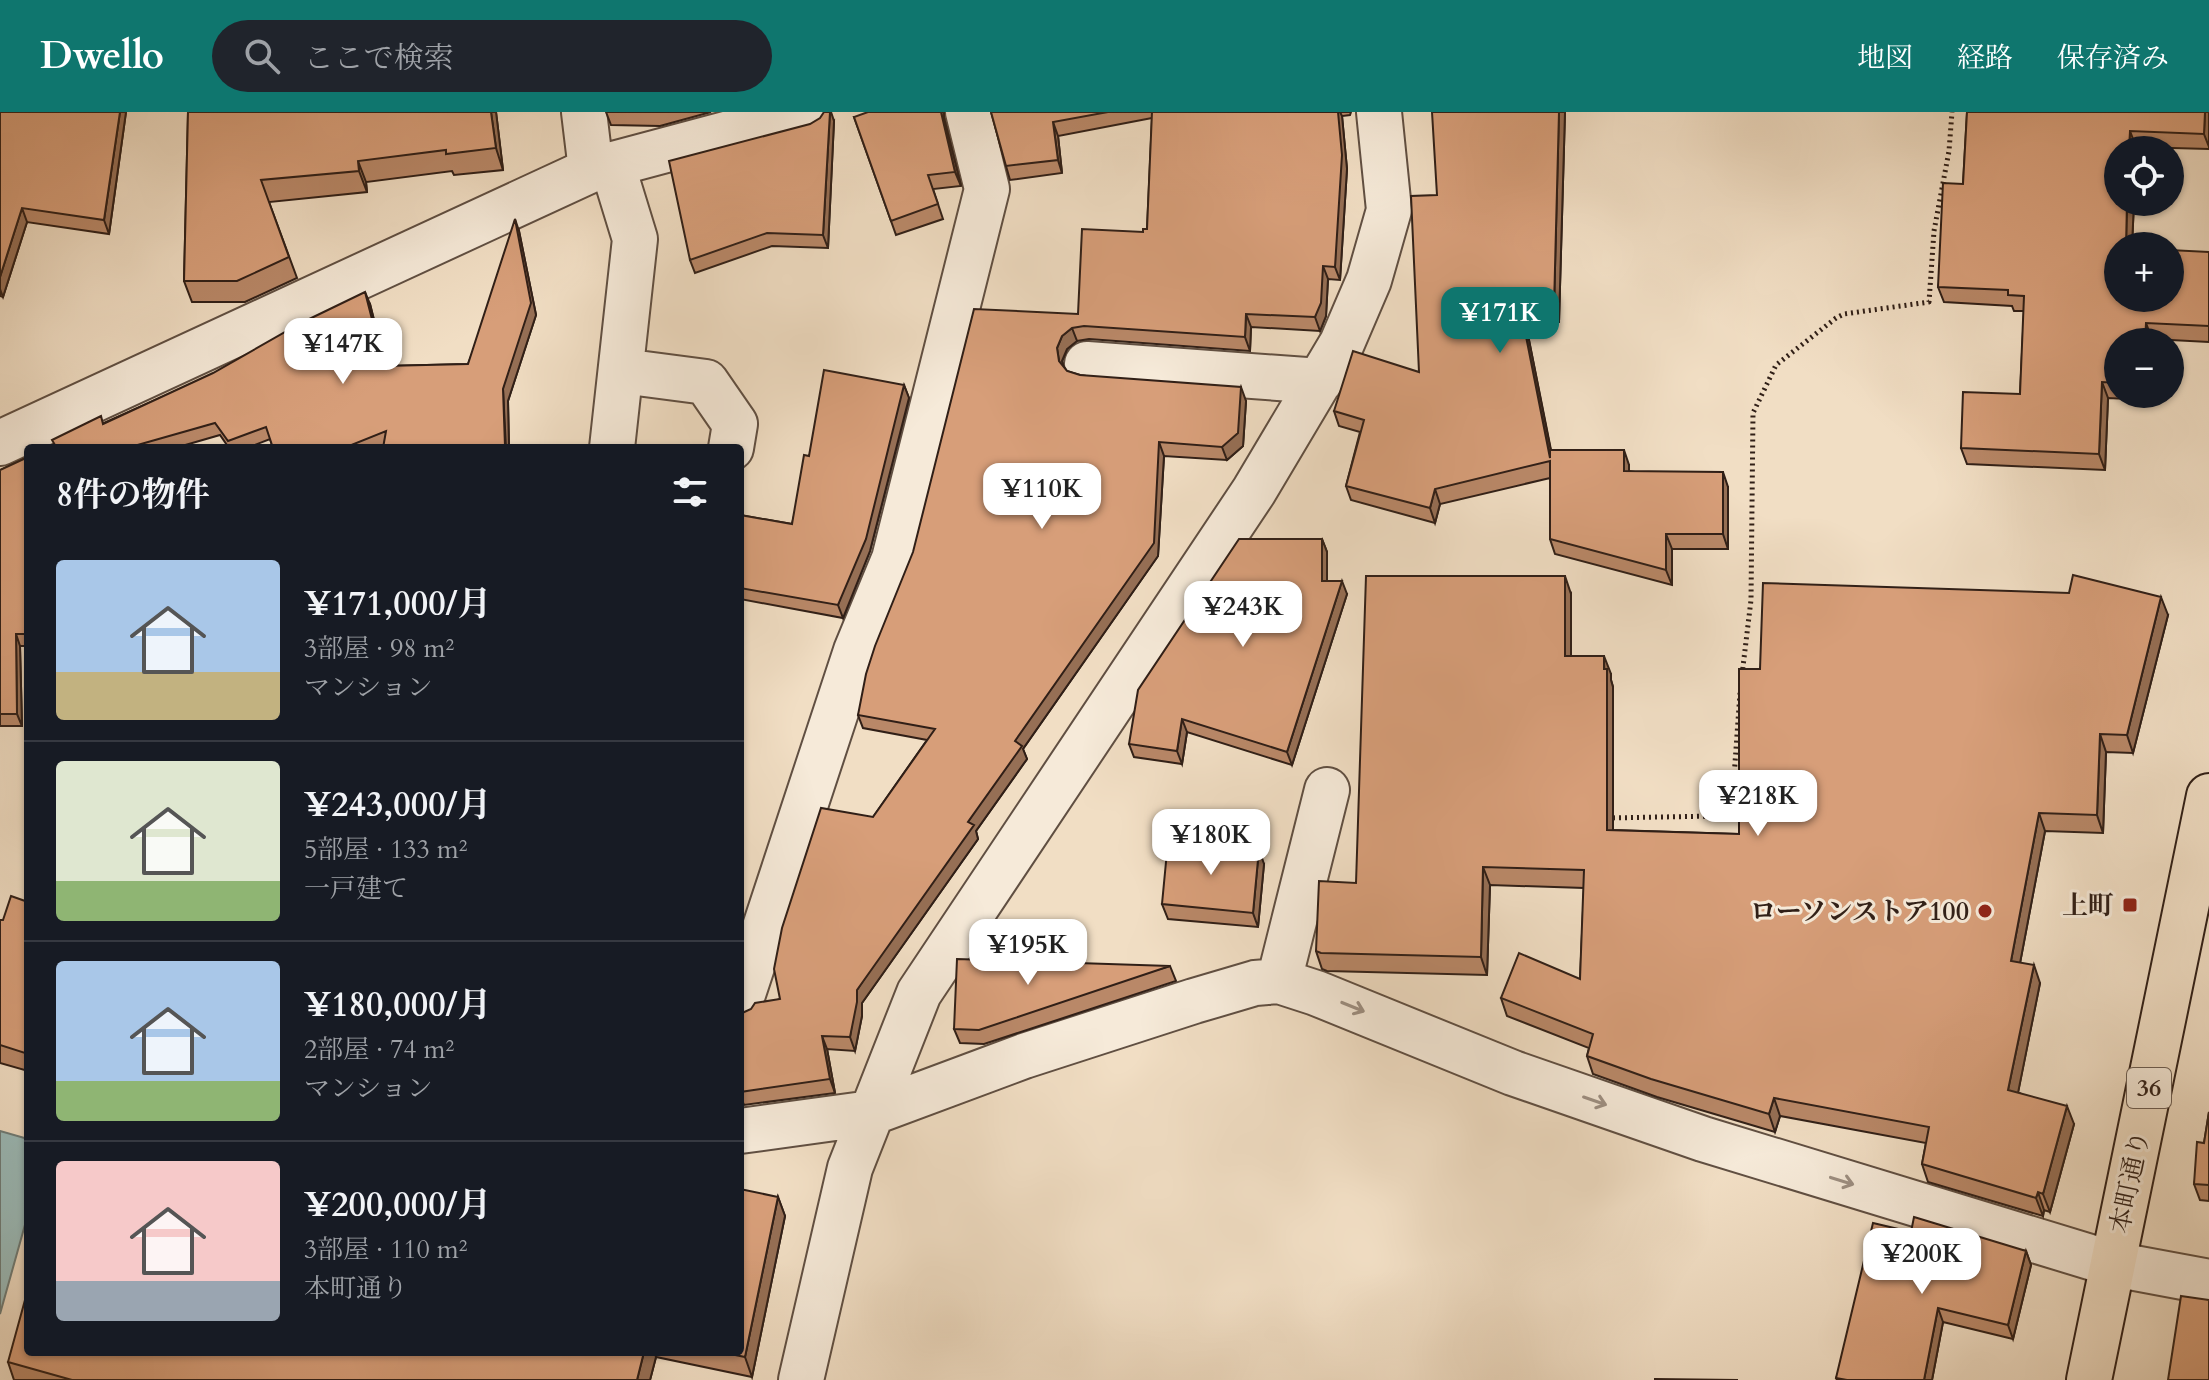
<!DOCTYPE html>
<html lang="ja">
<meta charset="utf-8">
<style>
body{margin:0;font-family:Cardo,"Noto Serif JP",serif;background:#20242c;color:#f1f3f6;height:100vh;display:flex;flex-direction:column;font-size:30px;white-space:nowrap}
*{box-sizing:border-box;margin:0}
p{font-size:26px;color:#9ea1a6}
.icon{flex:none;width:44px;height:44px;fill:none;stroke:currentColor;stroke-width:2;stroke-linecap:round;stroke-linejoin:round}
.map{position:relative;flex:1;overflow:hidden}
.sheet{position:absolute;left:24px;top:332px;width:720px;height:912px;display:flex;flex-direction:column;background:#171b24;border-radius:8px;box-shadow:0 2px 6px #0004}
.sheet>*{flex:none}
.buttons{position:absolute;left:2104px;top:24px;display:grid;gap:16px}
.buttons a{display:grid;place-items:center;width:80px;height:80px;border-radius:50%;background:#171b24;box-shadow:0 2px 6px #0004;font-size:40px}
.price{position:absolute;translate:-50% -68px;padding:0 18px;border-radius:16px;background:#fff;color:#222;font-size:26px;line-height:52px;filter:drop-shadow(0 2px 4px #0008)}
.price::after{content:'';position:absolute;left:50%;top:48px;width:24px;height:18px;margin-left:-12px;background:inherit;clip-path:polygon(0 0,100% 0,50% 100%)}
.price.selected{background:#0f766e;color:#fff}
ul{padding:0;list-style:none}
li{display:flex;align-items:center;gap:24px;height:200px;padding:0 32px}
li+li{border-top:2px solid #363941}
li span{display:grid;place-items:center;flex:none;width:224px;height:160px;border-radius:8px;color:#555}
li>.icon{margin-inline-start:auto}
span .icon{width:96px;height:96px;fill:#fffc;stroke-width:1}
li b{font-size:34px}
h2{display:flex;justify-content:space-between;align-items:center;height:96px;padding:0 32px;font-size:34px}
header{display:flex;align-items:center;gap:48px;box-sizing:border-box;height:112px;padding:0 40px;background:#0f766e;color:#fff}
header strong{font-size:38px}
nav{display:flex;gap:44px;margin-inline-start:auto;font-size:28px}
.search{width:560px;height:72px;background:#20242c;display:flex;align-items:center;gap:20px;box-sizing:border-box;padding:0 28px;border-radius:44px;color:#9ea1a6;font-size:30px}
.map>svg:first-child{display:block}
.water{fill:#9bbbb9;stroke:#707d78;stroke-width:2}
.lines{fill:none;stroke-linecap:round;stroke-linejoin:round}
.minor-casing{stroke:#604f42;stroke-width:48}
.major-casing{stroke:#301f17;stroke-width:48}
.path{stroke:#301f17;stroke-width:5;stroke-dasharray:2 4;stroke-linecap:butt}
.minor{stroke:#f6ead9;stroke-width:44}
.major{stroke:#f1dec4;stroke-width:44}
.wall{fill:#b98868;stroke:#301f17;stroke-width:2}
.shaded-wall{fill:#966f55;stroke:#301f17;stroke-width:2}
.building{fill:#d79e79;stroke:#301f17;stroke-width:2}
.oneway{stroke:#9d8f82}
.poi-dot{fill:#8f2418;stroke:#f6ead9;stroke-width:3}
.labels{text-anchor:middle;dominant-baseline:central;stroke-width:6;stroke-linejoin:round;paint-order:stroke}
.shield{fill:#f6ead9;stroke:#6b5c51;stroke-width:2}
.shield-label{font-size:24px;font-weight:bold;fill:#301f17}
.poi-label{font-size:26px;font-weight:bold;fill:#301f17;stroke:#f6ead9;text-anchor:end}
.street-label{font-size:26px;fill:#301f17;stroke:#f6ead9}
</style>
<header>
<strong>Dwello</strong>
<div class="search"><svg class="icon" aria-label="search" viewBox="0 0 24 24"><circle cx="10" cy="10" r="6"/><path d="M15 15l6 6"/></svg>ここで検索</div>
<nav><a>地図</a><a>経路</a><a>保存済み</a></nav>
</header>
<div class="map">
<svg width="2209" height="1268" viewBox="0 0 2209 1268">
<rect width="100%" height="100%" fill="#f1dec4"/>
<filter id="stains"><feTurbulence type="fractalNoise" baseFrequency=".0025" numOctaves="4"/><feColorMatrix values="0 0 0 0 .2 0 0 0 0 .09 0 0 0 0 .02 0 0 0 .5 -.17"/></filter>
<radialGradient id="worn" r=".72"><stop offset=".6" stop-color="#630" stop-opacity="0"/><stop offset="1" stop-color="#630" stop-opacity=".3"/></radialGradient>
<!-- water -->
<path class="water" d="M0 1019 28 1027V1102L0 1202Z"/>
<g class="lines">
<!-- minor casing -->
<g class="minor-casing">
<path id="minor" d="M584 0 591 58
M1087 252 1320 269
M622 259 706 270 735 312 731 336
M0 331 591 58 808 0
M612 336 635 127 612 52
M1279 869 1327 678
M740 891 856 539 894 447 987 77 968 0
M740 1019 871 1001 1024 944 1194 889 1255 871 1279 869 1316 881 1513 961 1703 1027 2113 1152 2209 1170
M801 1268 850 1056 919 881 1254 379 1342 231 1369 168 1389 98 1379 0"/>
</g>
<!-- major casing -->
<g class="major-casing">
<path id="major" d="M2089 1268 2209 684"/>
</g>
<!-- path -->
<path class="path" d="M1742 563 1751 488 1753 301 1776 253 1836 206 1844 202 1929 190 1934 119 1949 39 1952 0
M1607 706 1716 704 1730 698 1734 665 1740 581"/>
<!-- minor -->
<use href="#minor" class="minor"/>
<!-- major -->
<use href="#major" class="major"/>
</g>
<!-- wall -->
<path class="wall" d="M0 0H126L109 122 27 110 3 185 0 184Z
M188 0H496L503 58 454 63 452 59 366 70 367 80 269 90 297 166 245 190H192L184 169Z
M606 0H711L660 14 611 13Z
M991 0H1351L1350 3 1342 4 1347 57 1340 168 1328 167 1326 204 1320 219 1251 215 1250 239 1089 227 1077 229 1067 237 1062 249 1063 253 1067 259 1080 263 1246 289 1243 334 1227 348 1164 344 1158 444 1023 637 1027 647 976 719 978 727 862 891V904L855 939 827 937 835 981 744 993 740 982V903L780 887 873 705 927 628 863 616 858 603 1078 202 1143 120 1147 117 1152 6 1058 24 1062 61 1010 68 1006 54Z
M1565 0 1559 210 1525 208 1551 338 1629 353V359L1728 375V437H1672V473L1555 442 1550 427V366L1440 392 1435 411 1351 388 1346 374 1360 320 1339 314 1334 299 1419 260 1437 83Z
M1967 0H2209V37L2136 35 2118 90H2134L2132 134 2118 186 2209 140V230L2152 227 2151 230H2118V282H2149L2148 288 2108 286 2105 358 1967 352 1961 336 2020 282 2024 199H2014L2012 194 1944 190 1938 175 1963 72Z
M854 5 944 6 961 74 933 77 943 107 896 123Z
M834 9 828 136 772 134 695 161 690 148Z
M519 119 536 203 508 289 509 336H383V334L379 336H273L270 327 247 336H229L220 323 175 336H48L370 192 385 254 468 252Z
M904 273 909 286 870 439 843 506 740 487V403L792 412 809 344Z
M28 345V534H20L22 614H0V358Z
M1322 427 1327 440V469L1347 482 1292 653 1187 620 1182 652 1134 645 1129 632Z
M1571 482V544L1611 562V568L1613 575V718L1739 722 1760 557 2168 503 2133 641 2106 640 2103 721 2045 719 2020 851 2040 871 2018 980 2074 1012 2050 1100 2044 1098 2043 1104 1928 1070 1922 1052 1926 1031 1780 1004 1775 1020 1657 985 1593 962 1587 944 1589 936 1507 904 1501 886 1580 867 1584 776 1490 773 1487 863 1327 859 1322 857 1316 839 1356 771Z
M1264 752 1258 815 1168 807 1162 792Z
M28 790V959L0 951V808H3Z
M1170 854 1176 869 984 932 960 931 954 917Z
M2209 1000V1089L2200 1088 2194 1072 2204 1031Z
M778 1085 785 1104 752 1265 656 1245 650 1268H14L8 1250 28 1240H740Z
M1911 1120 2026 1139 2031 1153 2013 1227 1943 1210 1932 1268H1837L1836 1266Z"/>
<!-- shaded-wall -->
<path class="shaded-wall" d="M120 0H126L109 122 104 108Z
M491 0H496L503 58 496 36Z
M830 0H831L834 9 828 136 823 123Z
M941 0H944V6L961 74 955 60Z
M1338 0H1340L1342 4 1347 57 1340 168 1335 155Z
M1559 0H1565L1559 210 1554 195Z
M2205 0H2209V35L2204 22Z
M1053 10 1058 24 1062 61 1058 48Z
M2130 19 2136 35V38H2129Z
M358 49 366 70 367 80 359 59Z
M2127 90H2134L2132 134H2126Z
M22 96 27 110 3 185 0 177V165Z
M515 107 519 119 536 203 508 289 509 336H506L503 277Z
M1323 154 1328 167 1326 204 1320 219 1315 205Z
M365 180 370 192 389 266 384 254Z
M1520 194 1525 208 1555 360 1550 346Z
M1246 202 1251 215 1250 239 1245 225Z
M2146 211 2152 227 2151 230H2145Z
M1072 216 1077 229 1067 237 1062 249 1064 262 1059 249 1057 236 1062 224Z
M2102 270 2108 286 2105 358 2099 342Z
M904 273 909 286 870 439 843 506 838 493Z
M1241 275 1246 289 1243 334 1227 348 1222 335Z
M1159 330 1164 344 1158 444 1023 637 1027 647 976 719 978 727 862 891V904L855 939 850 925 857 878 968 710 1015 629Z
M1624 338 1629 353V374L1624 359Z
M1723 360 1728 375V437L1723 422Z
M1435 377 1440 392 1435 411 1430 396Z
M1666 422 1672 437V473L1666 458Z
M1322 427 1327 440V482L1322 469Z
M1565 464 1571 482V562L1565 544Z
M1342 469 1347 482 1292 653 1287 640Z
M2161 485 2168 503 2133 641 2127 623Z
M16 522 20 534 22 614 17 602Z
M1604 544 1611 562V568L1613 575V736L1607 718Z
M1182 607 1187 620 1182 652 1177 639Z
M2100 622 2106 640 2103 721 2097 703Z
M2039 701 2045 719 2017 867 2011 849Z
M1259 737 1264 752 1258 815 1253 801Z
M1483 755 1490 773 1487 863 1481 845Z
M2034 853 2040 871 2015 996 2008 978Z
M822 924 827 937 835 981 830 967Z
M1774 986 1780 1004 1775 1020 1769 1002Z
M2067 994 2074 1012 2050 1100 2043 1082Z
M2038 1080 2044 1098 2043 1104 2036 1086Z
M778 1085 785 1104 752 1265 745 1245Z
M2026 1139 2031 1153 2013 1227 2008 1213Z
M1938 1196 1943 1210 1932 1268H1924Z
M644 1240H654L656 1245 650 1268H637Z"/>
<!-- building -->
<path class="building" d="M0 0H120L104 108 22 96 0 165Z
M188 0H491L496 36 446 42V38L358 49 359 59 261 68 289 145 237 169H184Z
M824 0H830L823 123 767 121 690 148 669 49 810 12 820 6Z
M868 0H941L955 60 928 63 938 92 891 109 854 5Z
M991 0H1108L1053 10 1058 48 1006 54Z
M1152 0H1338L1342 43 1335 155 1323 154 1321 191 1315 205 1246 202 1245 225 1084 214 1072 216 1062 224 1057 236 1059 249 1067 259 1080 263 1241 275 1238 321 1222 335 1159 330 1154 431 1015 629 1022 634 968 710 974 713 857 878V890L850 925 822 924 830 967 740 980V902L751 897 755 891 780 887 774 857 782 816 821 696 873 705 935 617 858 603 866 562 875 534 913 440 974 197 1078 202 1082 117 1143 120V117H1147Z
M1432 0H1559L1554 195 1520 194 1550 346V338H1624V359L1723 360V422H1666V458L1550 427V349L1435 377 1430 396 1346 374 1364 308 1334 299 1353 239 1419 260 1411 84 1437 83Z
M1967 0H2205L2204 22 2130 19 2129 38H2118V90H2127L2126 134H2118V186H2170V138L2209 140V214L2146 211 2145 230H2118V271L2102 270 2099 342 1961 336 1963 280 2020 282 2024 184 2008 183V178L1938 175 1943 71 1963 72Z
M515 107 531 191 503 277 505 334 448 335V336H383L386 319 344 336H273L266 315 228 329 215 311 127 336H48L55 333 52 328 101 304 103 312 213 261 301 211 365 180 384 254 468 252Z
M824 258 904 273 866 427 838 493 740 476V403L792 412 804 343 809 344Z
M28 345V522H16L17 602H0V358Z
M1239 427H1322V469H1342L1287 640 1182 607 1177 639 1129 632 1138 578Z
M2073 463 2161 485 2127 623 2100 622 2097 703 2039 701 2011 849 2034 853 2008 978 2067 994 2043 1082 2038 1080 2036 1086 1922 1052 1929 1015 1774 986 1769 1002 1651 967 1587 944 1593 922 1501 886 1519 841 1580 867 1584 758 1483 755 1481 845 1321 841 1316 839 1319 769 1356 771 1366 464H1565V544H1604V557H1607V718L1739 722V557H1760L1763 471 2069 481Z
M1168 729 1259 737 1253 801 1162 792Z
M11 784 28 790V942L0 933V808H3Z
M957 847 1170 854 979 918 954 917Z
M2209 1000V1073L2194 1072 2197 1030 2204 1031Z
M740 1077 778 1085 745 1245 721 1240H740Z
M1914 1105 2026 1139 2008 1213 1938 1196 1924 1268H1847L1836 1266 1873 1111 1911 1120Z
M28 1177V1240H644L637 1268H72L8 1250Z
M2181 1184 2209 1188V1268H2168Z
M1655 1267 1738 1268H1655Z"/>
<!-- one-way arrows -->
<defs><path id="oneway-shaft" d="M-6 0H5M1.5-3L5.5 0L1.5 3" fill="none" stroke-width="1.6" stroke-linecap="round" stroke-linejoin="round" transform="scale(2)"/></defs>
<g class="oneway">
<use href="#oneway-shaft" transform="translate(1353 895) rotate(22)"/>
<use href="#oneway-shaft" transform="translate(1595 989) rotate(19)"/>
<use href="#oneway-shaft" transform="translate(1842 1069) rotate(17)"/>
</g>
<!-- markers -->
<g class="poi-dot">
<rect x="2122" y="785" width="16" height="16" rx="4"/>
<circle cx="1985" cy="799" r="8"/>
</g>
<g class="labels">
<!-- shield labels -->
<rect class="shield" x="2127" y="956" width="44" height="40" rx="6"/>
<g class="shield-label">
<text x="2149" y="976">36</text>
</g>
<!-- poi labels -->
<g class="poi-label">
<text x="2114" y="793">上町</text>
<text x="1969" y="799">ローソンストア100</text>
</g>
<!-- street labels -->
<g class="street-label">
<text transform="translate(2130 1070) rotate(-78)">本町通り</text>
</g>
</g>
<rect width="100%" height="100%" filter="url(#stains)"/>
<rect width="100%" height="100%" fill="url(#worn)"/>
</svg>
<div class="buttons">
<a><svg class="icon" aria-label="locate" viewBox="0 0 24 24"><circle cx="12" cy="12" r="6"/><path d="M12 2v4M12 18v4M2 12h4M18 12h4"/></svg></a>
<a>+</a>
<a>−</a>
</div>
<b class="price selected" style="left:1500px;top:243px">¥171K</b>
<b class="price" style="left:343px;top:274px">¥147K</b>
<b class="price" style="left:1042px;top:419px">¥110K</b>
<b class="price" style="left:1243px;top:537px">¥243K</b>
<b class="price" style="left:1758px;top:726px">¥218K</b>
<b class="price" style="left:1211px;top:765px">¥180K</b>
<b class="price" style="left:1028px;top:875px">¥195K</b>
<b class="price" style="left:1922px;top:1184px">¥200K</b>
<section class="sheet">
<h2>8件の物件<svg class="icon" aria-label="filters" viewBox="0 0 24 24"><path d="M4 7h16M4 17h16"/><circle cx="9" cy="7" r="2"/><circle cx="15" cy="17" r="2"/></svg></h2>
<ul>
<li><span style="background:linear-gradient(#a9c7e8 70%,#c2b280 0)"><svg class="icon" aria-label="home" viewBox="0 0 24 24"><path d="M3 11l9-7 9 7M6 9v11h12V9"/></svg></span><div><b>¥171,000/月</b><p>3部屋 · 98 m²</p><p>マンション</p></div></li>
<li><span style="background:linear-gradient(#dfe7d0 75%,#8fb573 0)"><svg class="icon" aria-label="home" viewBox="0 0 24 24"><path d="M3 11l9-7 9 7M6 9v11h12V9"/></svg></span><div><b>¥243,000/月</b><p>5部屋 · 133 m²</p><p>一戸建て</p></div></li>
<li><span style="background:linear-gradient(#a9c7e8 75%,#8fb573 0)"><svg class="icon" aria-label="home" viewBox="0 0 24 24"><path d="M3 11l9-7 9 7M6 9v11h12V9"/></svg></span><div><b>¥180,000/月</b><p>2部屋 · 74 m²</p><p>マンション</p></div></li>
<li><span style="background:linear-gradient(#f6c9c9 75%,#9aa5b1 0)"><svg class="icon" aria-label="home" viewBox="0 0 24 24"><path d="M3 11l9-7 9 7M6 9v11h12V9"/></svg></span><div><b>¥200,000/月</b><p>3部屋 · 110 m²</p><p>本町通り</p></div></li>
</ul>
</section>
</div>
